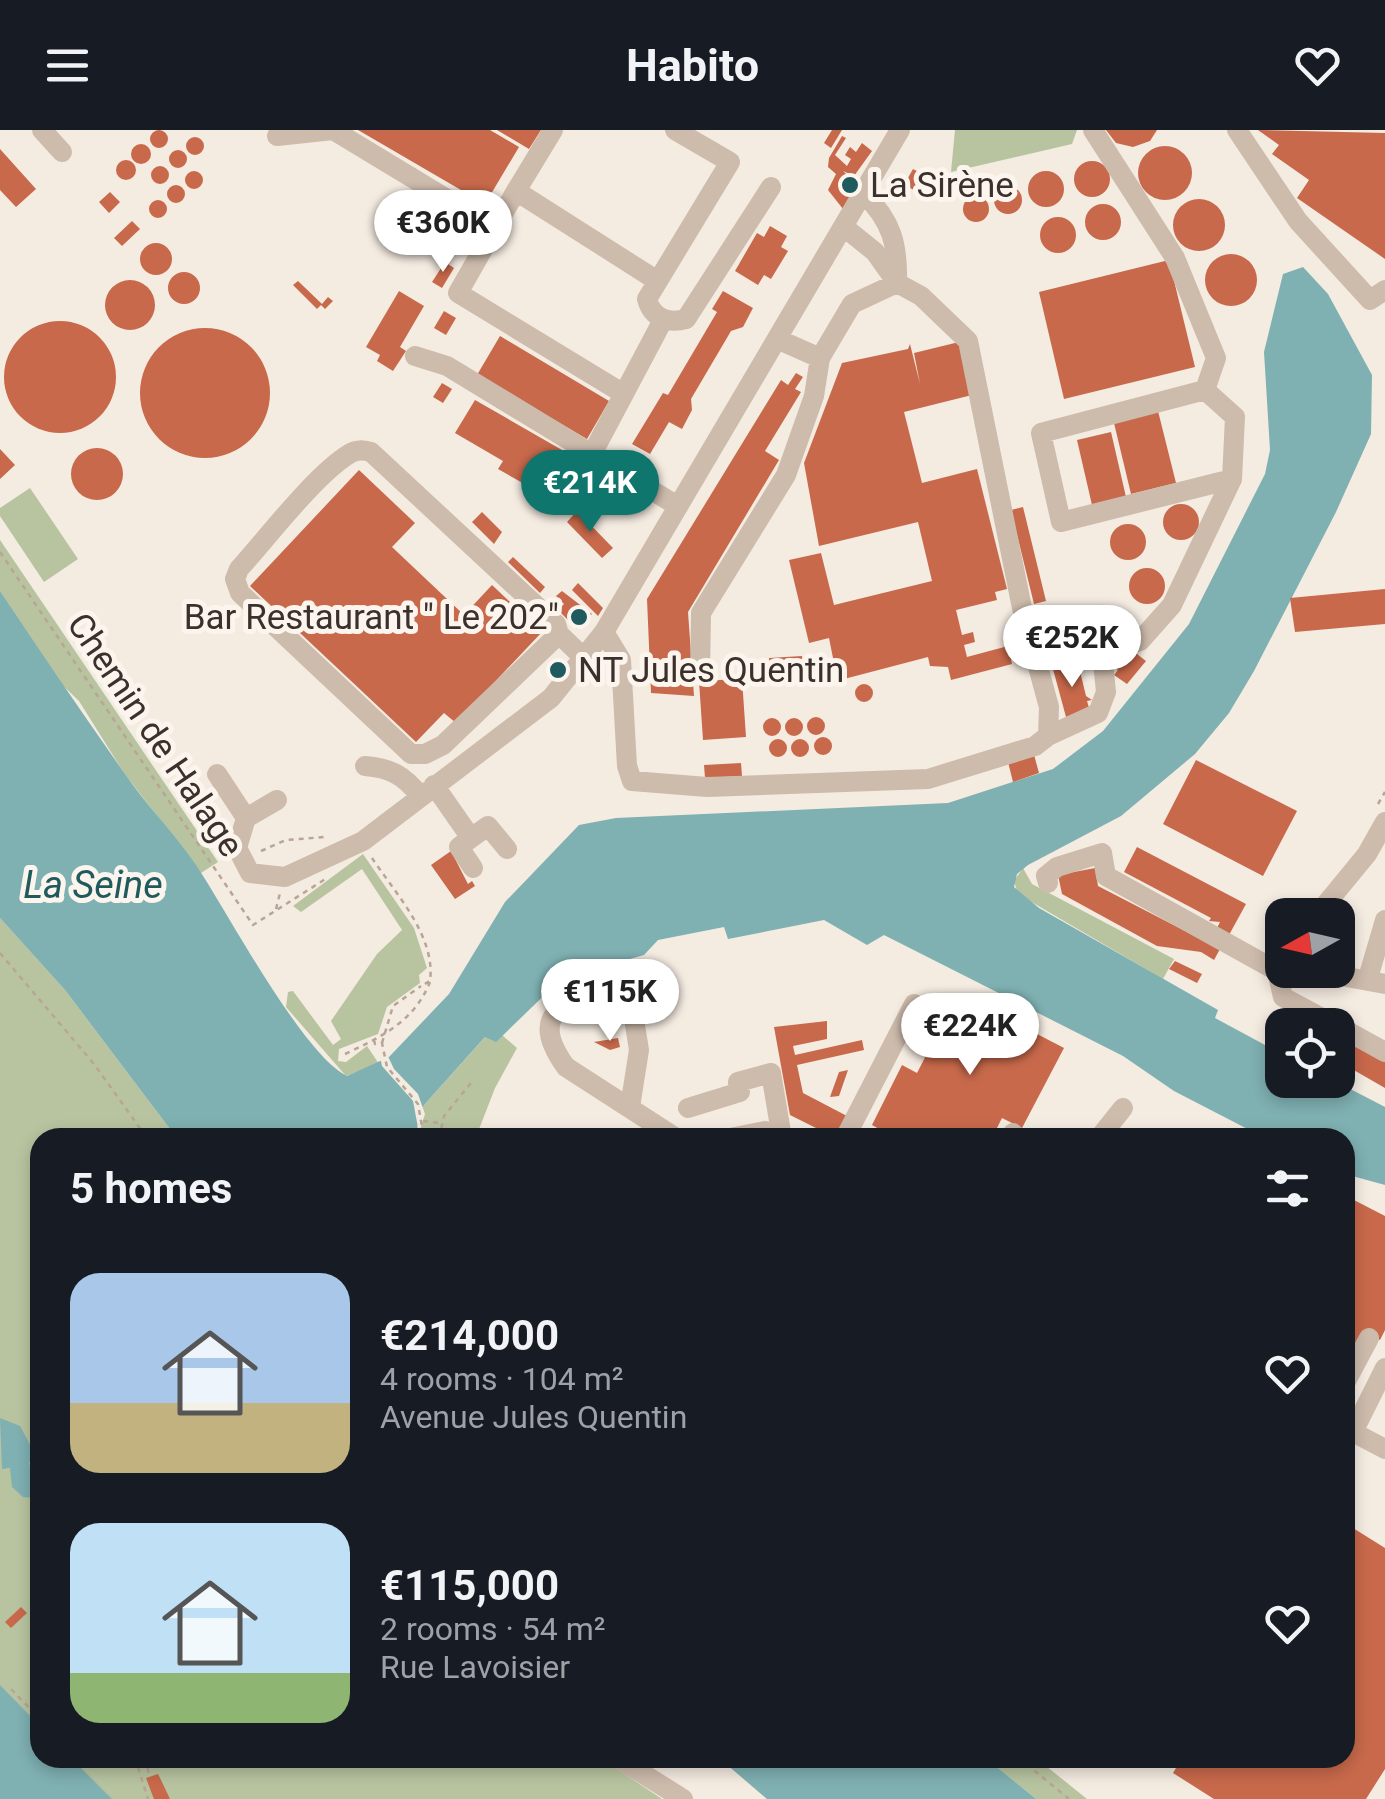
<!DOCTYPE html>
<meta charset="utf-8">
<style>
body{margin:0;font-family:Roboto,sans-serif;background:#242831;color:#f1f3f6;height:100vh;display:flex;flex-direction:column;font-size:38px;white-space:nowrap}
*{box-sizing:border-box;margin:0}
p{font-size:32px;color:#9ea1a6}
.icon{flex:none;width:55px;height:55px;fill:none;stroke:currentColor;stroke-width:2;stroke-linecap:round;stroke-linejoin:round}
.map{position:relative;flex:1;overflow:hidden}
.sheet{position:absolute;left:30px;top:998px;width:1325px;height:640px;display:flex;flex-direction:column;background:#171b24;border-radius:30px;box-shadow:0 5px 15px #0003}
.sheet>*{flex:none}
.needle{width:65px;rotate:262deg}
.fabs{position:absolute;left:1265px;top:768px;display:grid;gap:20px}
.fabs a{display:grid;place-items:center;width:90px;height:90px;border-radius:20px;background:#171b24;box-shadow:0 5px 15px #0003;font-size:50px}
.price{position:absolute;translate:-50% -85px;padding:0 22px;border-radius:35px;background:#fff;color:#222;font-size:32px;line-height:65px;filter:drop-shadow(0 2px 5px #0008)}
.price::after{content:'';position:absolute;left:50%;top:60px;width:30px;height:22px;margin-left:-15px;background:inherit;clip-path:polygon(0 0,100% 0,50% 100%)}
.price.on{background:#0f766e;color:#fff}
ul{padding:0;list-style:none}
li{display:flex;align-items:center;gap:30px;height:250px;padding:0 40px}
li span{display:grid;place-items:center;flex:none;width:280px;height:200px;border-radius:30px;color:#555}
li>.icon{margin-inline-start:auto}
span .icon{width:120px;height:120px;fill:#fffc;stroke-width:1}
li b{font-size:42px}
h2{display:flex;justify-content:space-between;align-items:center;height:120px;padding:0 40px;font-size:42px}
header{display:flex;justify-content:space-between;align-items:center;height:130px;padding:0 40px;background:#171b24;font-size:45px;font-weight:700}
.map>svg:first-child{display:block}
.green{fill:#b8c4a0}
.water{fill:#7fb0b2}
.pier{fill:#f4ebe1}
.building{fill:#c8694b}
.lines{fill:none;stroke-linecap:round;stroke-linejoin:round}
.path{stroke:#b9a596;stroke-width:2.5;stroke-dasharray:5 5;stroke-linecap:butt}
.minor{stroke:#cdbbac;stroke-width:20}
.path-bridge{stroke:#b9a596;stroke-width:2.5;stroke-dasharray:5 5;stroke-linecap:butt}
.poi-dot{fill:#1f5a5e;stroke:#fbf5ee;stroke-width:4}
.labels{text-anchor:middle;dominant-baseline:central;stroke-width:10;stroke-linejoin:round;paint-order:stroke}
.poi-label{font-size:35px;fill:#3b302b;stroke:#fbf5ee;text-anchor:start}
.street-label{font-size:35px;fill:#3b302b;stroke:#fbf5ee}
.water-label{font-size:38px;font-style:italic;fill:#1f5a5e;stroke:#fbf5ee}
</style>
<header><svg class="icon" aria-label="menu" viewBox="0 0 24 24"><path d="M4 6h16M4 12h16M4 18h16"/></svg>Habito<svg class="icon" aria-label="heart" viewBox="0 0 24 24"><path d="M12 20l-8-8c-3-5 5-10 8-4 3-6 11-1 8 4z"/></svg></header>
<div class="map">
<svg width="1385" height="1669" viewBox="0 0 1385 1669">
<rect width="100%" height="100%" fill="#f4ebe1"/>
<!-- green -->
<path class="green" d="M955 0H1077L1072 14 951 42Z
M30 358 78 429 44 452 0 386V378Z
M0 410 218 732 201 743 124 643 79 571 53 546 0 461Z
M363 724 414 798 427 838 419 845 420 853 387 877 378 904 339 919 338 931 346 932 367 916 379 934 346 946 286 877 288 862 293 861 333 915 341 909 331 891 377 824 402 800 362 739 301 782 293 776Z
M1023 738 1032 754 1174 829 1163 849 1018 764 1014 751Z
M0 788 65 860 176 1007 40 1008V1606L0 1557Z
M487 905 496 911 502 905 517 918 495 958 476 1007 414 1008 424 975Z
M58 1628H601L662 1669H99Z
M986 1628H1036L1087 1669H1036Z"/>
<!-- water -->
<path class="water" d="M1303 137 1328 164 1372 245 1371 304 1336 382 1254 541 1229 583 1195 624 1121 686 1028 735 1017 744 1014 757 1039 778 1218 880 1215 888 1282 924V950H1333L1385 977V1055L1345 1044V1008L1263 1007 1174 961 1123 926 884 805 867 815 824 790 728 809 724 797 658 810 644 825 562 848 496 912 485 907 424 975 414 1007H176L65 860 0 788V461C41 523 83 584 125 644 147 676 174 703 196 735 227 781 302 924 347 946L389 927 449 864 505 772 579 695 616 688 948 673 1053 639 1103 601 1189 494 1265 344 1270 320 1264 222 1283 144Z
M0 1288 20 1296 34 1322 29 1333 39 1364 36 1368 23 1367 12 1357 10 1338 2 1339Z
M0 1555 40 1596V1628H71L112 1669H0Z
M719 1628H986L1036 1669H767Z"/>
<!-- pier -->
<path class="pier" d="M386 922 394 939 418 964 425 984 419 1003 413 971 382 936 380 927Z"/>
<!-- building -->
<path class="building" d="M150 9a9 9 0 1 1 18 0a9 9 0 1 1-18 0Z
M358 0H490L519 17 485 74Z
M497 0H541L529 19Z
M832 0H842L831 18 824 13Z
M1106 0H1157L1150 11 1133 17 1116 13Z
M1258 0 1385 3V129L1297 68 1309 50 1272 24 1279 15Z
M842 6 846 8 835 25 847 36 851 29 845 25 850 17 856 22 862 13 872 21 854 46 843 41 857 54 843 79 828 60 836 44 828 37 829 28Z
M186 16a9 9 0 1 1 18 0a9 9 0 1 1-18 0Z
M131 24a10 10 0 1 1 20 0a10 10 0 1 1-20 0Z
M1138 43a27 27 0 1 1 54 0a27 27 0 1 1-54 0Z
M0 19 36 59 16 77 0 60Z
M169 29a9 9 0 1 1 18 0a9 9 0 1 1-18 0Z
M116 40a10 10 0 1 1 20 0a10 10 0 1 1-20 0Z
M1074 49a18 18 0 1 1 36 0a18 18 0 1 1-36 0Z
M151 45a9 9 0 1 1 18 0a9 9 0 1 1-18 0Z
M913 39 930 48 922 64 904 55Z
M185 50a9 9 0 1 1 18 0a9 9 0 1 1-18 0Z
M1028 59a18 18 0 1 1 36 0a18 18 0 1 1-36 0Z
M167 64a9 9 0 1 1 18 0a9 9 0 1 1-18 0Z
M994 70a14 14 0 1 1 28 0a14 14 0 1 1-28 0Z
M110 62 120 72 109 83 99 72Z
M963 79a13 13 0 1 1 26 0a13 13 0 1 1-26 0Z
M1173 95a26 26 0 1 1 52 0a26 26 0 1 1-52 0Z
M149 79a9 9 0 1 1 18 0a9 9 0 1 1-18 0Z
M1085 92a18 18 0 1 1 36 0a18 18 0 1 1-36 0Z
M1040 105a18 18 0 1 1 36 0a18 18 0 1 1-36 0Z
M132 91 140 99 122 116 114 108Z
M770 96 787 106 781 117 788 121 771 149 764 145 758 155 735 141 757 103 764 107Z
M140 129a16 16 0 1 1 32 0a16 16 0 1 1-32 0Z
M1205 150a26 26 0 1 1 52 0a26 26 0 1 1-52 0Z
M1169 130 1195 237 1064 269 1039 162Z
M445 132 454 138 442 158 432 152Z
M168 158a16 16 0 1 1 32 0a16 16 0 1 1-32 0Z
M105 175a25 25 0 1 1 50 0a25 25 0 1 1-50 0Z
M298 151 322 174 328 167 333 171 325 179 321 175 317 179 293 155Z
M399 161 424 176 400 217 406 221 393 241 377 231 380 225 366 217Z
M723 161 753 178 743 197 731 201 691 269 692 280 682 299 669 292 650 324 632 314 663 263 668 265 717 182 712 179Z
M444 181 456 188 446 205 434 198Z
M4 247a56 56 0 1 1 112 0a56 56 0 1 1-112 0Z
M140 263a65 65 0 1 1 130 0a65 65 0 1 1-130 0Z
M500 206 609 271 587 309 477 245Z
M959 212 972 265 904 282 922 353 977 339 1007 459 995 462 997 470 956 480 962 505 973 502 975 512 964 515 967 527 1008 516 1012 534 951 550 948 537 930 536 928 527 844 549 836 543 829 508 809 513 789 430 821 423 834 475 932 451 918 392 819 416 804 333 842 233 908 219 910 214 920 254 914 223Z
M796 243 803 247 795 259 801 262 765 321 779 330 688 482 694 566 651 563 647 469 781 250 788 255Z
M442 253 452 259 443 273 433 267Z
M475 270 569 324 544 365 498 339 503 331 455 303Z
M1158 281 1176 353 1131 364 1114 293Z
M1111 302 1126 367 1092 375 1077 310Z
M71 344a26 26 0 1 1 52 0a26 26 0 1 1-52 0Z
M0 319 15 335 0 349Z
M359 340 415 393 392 417 464 485 492 455 542 502 456 593 444 583 416 612 250 456Z
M1163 392a18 18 0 1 1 36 0a18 18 0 1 1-36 0Z
M1023 377 1046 471 1034 474 1011 380Z
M577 381 613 418 602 428 567 392Z
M482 382 502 402 494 414 472 392Z
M1110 412a18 18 0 1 1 36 0a18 18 0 1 1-36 0Z
M513 427 545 457 540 463 508 432Z
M1129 456a18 18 0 1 1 36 0a18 18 0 1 1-36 0Z
M578 453 603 478 598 486 572 460Z
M1385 459V494L1295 502 1290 468Z
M562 461 592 484 577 499 558 480 564 474 556 466Z
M1133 521 1146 531 1127 554 1114 545 1118 540 1113 536 1123 524 1128 528Z
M802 526 803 549 770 551 769 528Z
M1078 533 1086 566 1092 570 1087 571 1090 581 1066 587 1053 539Z
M742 549 746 607 703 610 699 551Z
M855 563a9 9 0 1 1 18 0a9 9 0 1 1-18 0Z
M807 596a9 9 0 1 1 18 0a9 9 0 1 1-18 0Z
M763 597a9 9 0 1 1 18 0a9 9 0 1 1-18 0Z
M785 597a9 9 0 1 1 18 0a9 9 0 1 1-18 0Z
M814 616a9 9 0 1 1 18 0a9 9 0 1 1-18 0Z
M769 618a9 9 0 1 1 18 0a9 9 0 1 1-18 0Z
M791 618a9 9 0 1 1 18 0a9 9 0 1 1-18 0Z
M1033 621 1039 643 1013 652 1007 628Z
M1196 630 1297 681 1263 746 1163 694Z
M741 633 742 646 705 648 704 635Z
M1137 717 1246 774 1229 805 1217 798 1220 792 1209 791 1211 788 1124 742Z
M451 721 468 754 472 751 475 756 455 769 431 735Z
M1095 738 1098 756 1220 819 1214 830 1201 822 1157 816 1062 764 1058 745Z
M1175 831 1202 844 1197 853 1169 839Z
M958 863 1064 918 1022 998 1002 988 992 1008H895L872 995 902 935 917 943Z
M1285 876 1319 895H1282V901L1273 896Z
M827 891V909L793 916 795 925 862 910 864 920 797 935 803 963 847 986 836 1008 790 985 774 897Z
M1338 906 1385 932V958L1338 931Z
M618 908 620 917 610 920 594 912Z
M848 940 839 966 830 967 839 942Z
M1352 1069 1385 1086V1200L1380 1210 1364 1202 1354 1222 1345 1218V1082Z
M1345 1393 1385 1418V1639L1366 1669H1214L1173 1643 1182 1628H1345Z
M21 1477 27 1483 11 1498 5 1492Z
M158 1644 161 1650 170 1669H154L152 1664 146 1648Z"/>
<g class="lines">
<!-- path -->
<path class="path" d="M0 422 253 795 327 748
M1378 674 1385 662
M261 721 286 710 325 707
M372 728C395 763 436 806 430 851L421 856
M276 779 280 763
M1271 819 1282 805
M0 823 94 934 147 1008
M374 910 375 914 382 913 387 937 418 974 424 1008
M345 924C381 907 414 892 430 852
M423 991 440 993
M439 1008 444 986 471 953
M11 1559 40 1589
M135 1628 148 1669
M146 1628 149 1646
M1019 1628 1069 1669"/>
<!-- minor -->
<path class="minor" d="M42 0 62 22
M553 0 516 61 656 150
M675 0 730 32 647 169C652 188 668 194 686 189L771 57
M1093 0 1175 128 1216 228 1205 260 1041 303 1061 392 1232 349 1235 287 1205 260
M1237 0 1298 91 1370 170 1385 160
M277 6 333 0 495 98
M516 61 458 163 624 264
M663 190 592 324 676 375
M777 209 820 228
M415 226 447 236 592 324
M604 502 621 530 627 636 632 651 707 657 928 649 1035 616 1048 606 1049 577 1022 478 968 211 921 166 897 153 875 122 844 97
M559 504 443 615 425 624H411L240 463 235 449 239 439C268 407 314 346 349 324 356 319 363 320 371 322L556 494 559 504 586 530
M700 544 701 483 786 345 814 266 820 228 852 174 897 153C898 115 892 91 864 64
M1048 606 1098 583 1106 562 1102 523 1140 511 1172 475 1232 349
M365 636C390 638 404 645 420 666
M217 644 246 688
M434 655 471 708 459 717 473 738
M277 670 246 688 237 718 250 743 285 747 363 711 551 568 604 502 900 0
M471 708 488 696 507 719
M1048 753 1046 746 1057 737 1102 723 1106 746 1277 841
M1317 785 1367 724 1385 692
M1308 840 1385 854
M1277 841 1283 867 1335 895
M1368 848 1385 790
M1338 896 1385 922
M630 977 639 920 629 858C581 867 520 874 566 937L676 1008
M688 978 740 962 738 952 771 943 782 1008
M730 1008 765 1001 778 1008
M845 1008 914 874
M1010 1008 1013 1003
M1099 1008 1123 978
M1345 1253 1369 1208
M1345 1298 1385 1319
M1353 1302 1385 1238
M618 1628 683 1669"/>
<!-- path-bridge -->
<path class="path-bridge" d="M382 913 393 876 421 856"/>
</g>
<!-- markers -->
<g class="poi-dot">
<circle cx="850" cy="55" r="10"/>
<circle cx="579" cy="487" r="10"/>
<circle cx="558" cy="540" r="10"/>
</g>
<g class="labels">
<!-- poi labels -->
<g class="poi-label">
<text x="870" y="55">La Sirène</text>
<text x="559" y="487" text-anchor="end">Bar Restaurant " Le 202"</text>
<text x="578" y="540">NT Jules Quentin</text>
</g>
<!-- street labels -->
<g class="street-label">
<text transform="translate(155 605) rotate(56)">Chemin de Halage</text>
</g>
<!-- water labels -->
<g class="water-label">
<text x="93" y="755">La Seine</text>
</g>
</g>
</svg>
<div class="fabs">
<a><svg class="needle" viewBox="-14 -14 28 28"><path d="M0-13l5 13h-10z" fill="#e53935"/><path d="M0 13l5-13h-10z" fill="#9ea1a6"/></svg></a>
<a><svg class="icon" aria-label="locate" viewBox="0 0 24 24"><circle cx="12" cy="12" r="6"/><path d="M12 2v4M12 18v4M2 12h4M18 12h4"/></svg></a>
</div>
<b class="price" style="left:443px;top:145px">€360K</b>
<b class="price on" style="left:590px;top:405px">€214K</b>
<b class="price" style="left:1072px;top:560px">€252K</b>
<b class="price" style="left:610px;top:914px">€115K</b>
<b class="price" style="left:970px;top:948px">€224K</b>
<section class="sheet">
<h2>5 homes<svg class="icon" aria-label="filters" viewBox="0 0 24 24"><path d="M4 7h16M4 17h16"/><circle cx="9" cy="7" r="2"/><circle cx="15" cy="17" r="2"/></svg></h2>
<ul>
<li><span style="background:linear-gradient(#a9c7e8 65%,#c2b280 0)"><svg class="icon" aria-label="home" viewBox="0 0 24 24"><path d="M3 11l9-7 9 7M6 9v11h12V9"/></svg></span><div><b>€214,000</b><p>4 rooms · 104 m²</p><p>Avenue Jules Quentin</p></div><svg class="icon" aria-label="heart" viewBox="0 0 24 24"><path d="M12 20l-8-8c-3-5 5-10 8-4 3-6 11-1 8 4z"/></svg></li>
<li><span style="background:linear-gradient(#bfe0f5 75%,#8fb573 0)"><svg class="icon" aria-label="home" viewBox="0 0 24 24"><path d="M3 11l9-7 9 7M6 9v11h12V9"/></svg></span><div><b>€115,000</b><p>2 rooms · 54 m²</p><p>Rue Lavoisier</p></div><svg class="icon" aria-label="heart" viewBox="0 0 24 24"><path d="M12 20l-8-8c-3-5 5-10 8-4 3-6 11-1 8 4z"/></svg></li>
</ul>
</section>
</div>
